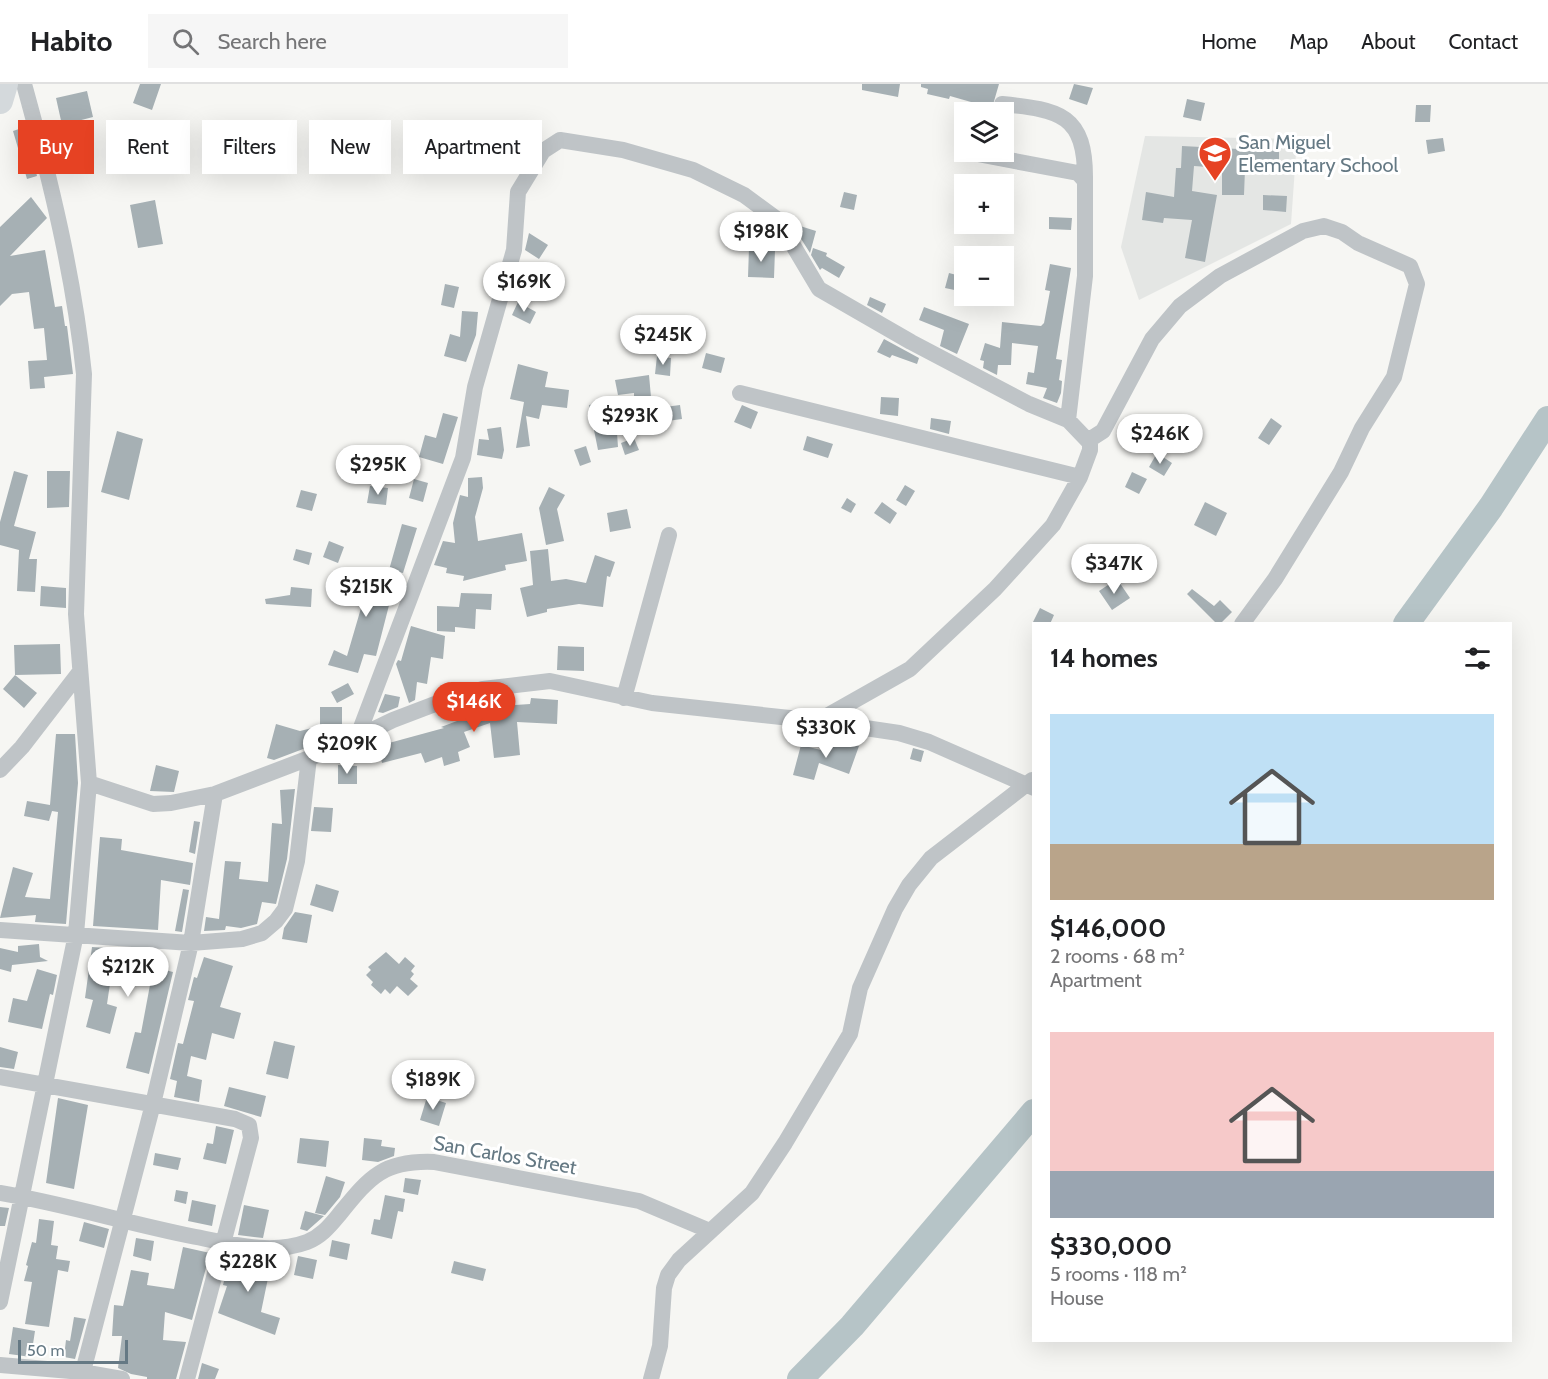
<!DOCTYPE html>
<meta charset="utf-8">
<style>
body{margin:0;font-family:Cabin,sans-serif;background:#f6f6f6;color:#202124;height:100vh;display:flex;flex-direction:column;font-size:22px;white-space:nowrap}
*{box-sizing:border-box;margin:0}
p{font-size:20px;color:#757577}
.icon{flex:none;width:33px;height:33px;fill:none;stroke:currentColor;stroke-width:2;stroke-linecap:round;stroke-linejoin:round}
.map{position:relative;flex:1;overflow:hidden}
.sheet{position:absolute;left:1032px;top:538px;width:480px;height:720px;display:flex;flex-direction:column;background:#fff;border-radius:0px;box-shadow:0 6px 24px #0002}
.sheet>*{flex:none}
.banner{position:absolute;left:18px;top:36px;width:570px;height:54px;display:flex;gap:12px}
.controls{position:absolute;left:954px;top:18px;display:grid;gap:12px}
.controls a{display:grid;place-items:center;width:60px;height:60px;border-radius:0px;background:#fff;box-shadow:0 6px 24px #0002;font-size:30px}
.scale{position:absolute;left:18px;bottom:15px;width:110px;box-sizing:border-box;padding-left:6px;border:3px solid #657984;border-top:0;font-size:16px;line-height:21px;white-space:nowrap;color:#657984;-webkit-text-stroke:4px #fff;paint-order:stroke}
.price{position:absolute;translate:-50% -51px;padding:0 14px;border-radius:21px;background:#fff;color:#222;font-size:20px;line-height:39px;filter:drop-shadow(0 2px 3px #0008)}
.price::after{content:'';position:absolute;left:50%;top:36px;width:18px;height:14px;margin-left:-9px;background:inherit;clip-path:polygon(0 0,100% 0,50% 100%)}
.price.selected{background:#e64223;color:#fff}
ul{padding:0;list-style:none}
li{display:grid;align-content:center;gap:12px;height:318px;padding:0 18px}
li span{display:grid;place-items:center;height:186px;border-radius:0px;color:#555}
li>.icon{margin-inline-start:auto}
span .icon{width:108px;height:108px;fill:#fffc;stroke-width:1}
li b{font-size:26px}
h2{display:flex;justify-content:space-between;align-items:center;height:72px;padding:0 18px;font-size:26px}
.chip{padding:0 21px;border-radius:0px;background:#fff;box-shadow:0 6px 24px #0002;font-size:21px;line-height:54px}
.chip.selected{background:#e64223;color:#fff}
header{display:flex;align-items:center;gap:36px;box-sizing:border-box;height:84px;padding:0 30px;background:#fff;border-bottom:2px solid #e0e0e0}
header strong{font-size:28px}
nav{display:flex;gap:33px;margin-inline-start:auto;font-size:21px}
.search{width:420px;height:54px;background:#f6f6f6;display:flex;align-items:center;gap:15px;box-sizing:border-box;padding:0 21px;border-radius:0px;color:#757577;font-size:22px}
.map>svg:first-child{display:block}
.built{fill:#e4e6e4}
.lines{fill:none;stroke-linecap:round;stroke-linejoin:round}
.river{stroke:#b6c4c7;stroke-width:26}
.building{fill:#a6b0b4}
.minor{stroke:#bfc4c7;stroke-width:16}
.highway{stroke:#d4d9dc;stroke-width:26}
.labels{text-anchor:middle;dominant-baseline:central;stroke-width:6;stroke-linejoin:round;paint-order:stroke}
.poi-label{font-size:20px;fill:#657984;stroke:#fff;text-anchor:start}
.street-label{font-size:20px;fill:#657984;stroke:#fff}
</style>
<header>
<strong>Habito</strong>
<div class="search"><svg class="icon" aria-label="search" viewBox="0 0 24 24"><circle cx="10" cy="10" r="6"/><path d="M15 15l6 6"/></svg>Search here</div>
<nav><a>Home</a><a>Map</a><a>About</a><a>Contact</a></nav>
</header>
<div class="map">
<svg width="1548" height="1295" viewBox="0 0 1548 1295">
<rect width="100%" height="100%" fill="#f6f6f3"/>
<!-- built -->
<path class="built" d="M1145 52 1297 55 1291 140 1139 216 1121 163Z"/>
<g class="lines">
<!-- river -->
<path class="river" d="M1406 540 1491 423 1548 335
M800 1295 852 1242 1034 1028"/>
</g>
<!-- building -->
<path class="building" d="M140 0H161L152 26 133 19Z
M862 0H900L898 13 862 6Z
M921 0H999L992 24 950 12 949 15 927 10 928 5 921 3Z
M1074 0 1093 4 1087 21 1069 15Z
M87 7 93 33 62 41 56 14Z
M1187 15 1205 19 1201 37 1183 33Z
M1416 21H1431L1430 38H1415Z
M25 43 37 92 27 95 13 47Z
M1443 54 1445 67 1428 70 1426 56Z
M1182 62 1279 67V85H1245L1244 111H1222V84L1194 82 1192 107 1217 111 1205 178 1185 174 1192 136 1164 134 1163 139 1142 136 1146 108 1174 113 1176 84H1181Z
M844 108 857 111 854 126 840 123Z
M1263 111 1287 112 1286 128 1263 126Z
M31 113 47 134 10 172 45 166 55 223 62 222 65 242H67L73 290 44 293 45 304 30 305 28 277 47 276 44 244 34 245 29 208 12 210 0 222V143Z
M155 116 163 160 138 164 130 121Z
M1049 133 1072 134 1071 146 1049 145Z
M800 142 816 147 810 169 798 150Z
M529 149 548 161 539 175 525 166Z
M749 164 775 166 774 194 748 193Z
M813 164 827 169 826 172 845 183 839 194 822 184 820 186 811 171Z
M1050 180 1071 184 1056 275 1062 276 1059 296 1062 297 1061 309 1057 319 1043 314 1047 304 1026 300 1028 288 1034 289 1038 262 1012 259 1011 281H998L997 291 983 284 984 277 980 276 985 259 1000 264 1002 238 1041 242 1044 239 1050 207 1045 206Z
M949 189 964 193V208L945 204Z
M445 200 459 203 454 224 441 221Z
M870 213 886 220 882 229 867 221Z
M518 218 536 228 530 240 512 231Z
M924 223 969 240 957 270 940 262 944 246 919 236Z
M462 227 478 228 476 251 466 278 444 272 450 250 460 253Z
M884 255 919 274 917 280 892 271 890 274 877 268Z
M706 269 725 274 721 289 702 284Z
M657 272 671 274 670 292 655 290Z
M518 280 548 288 545 303 569 306 567 324 542 321 539 335 526 332 530 362 516 364 524 318 510 315Z
M649 291 651 313 634 315V309L618 311 615 296Z
M881 313 899 314 898 332 880 330Z
M605 318 612 349H617L618 363 598 366 589 321Z
M680 321 682 335 667 337 665 323Z
M742 321 758 328 751 345 734 338Z
M443 329 458 333 443 380 419 373 425 351 436 354Z
M931 334 951 337 949 350 930 345Z
M1271 334 1282 342 1269 361 1258 354Z
M501 343 504 366 502 375 477 371 479 355 489 356 487 345Z
M117 347 143 355 129 416 101 408Z
M807 352 833 360 828 374 803 366Z
M634 354 639 366 625 371 621 359Z
M586 362 591 378 580 382 574 366Z
M1157 369 1172 379 1164 392 1149 383Z
M14 387 28 391 14 442 36 448 29 475H37L35 508 17 507 19 466 0 461V438Z
M47 387H70L69 423 47 424Z
M1132 388 1147 395 1139 410 1125 403Z
M482 393 483 404 475 433 478 457 522 449 527 477 505 481 506 486 463 497 464 492 446 489 447 484 434 481 443 457 455 459 453 439 460 411 468 413V394Z
M414 395 428 399 423 418 409 414Z
M905 401 915 407 906 422 896 416Z
M370 402 388 404 386 421 367 419Z
M549 403 565 411 557 425 564 457 546 461 539 424Z
M301 406 317 410 312 427 296 423Z
M847 414 856 420 851 429 841 424Z
M882 418 897 429 890 440 874 429Z
M1205 418 1227 429 1216 452 1194 441Z
M627 425 631 444 610 448 607 429Z
M402 440 417 444 403 489 389 486Z
M329 457 344 463 338 479 323 473Z
M296 465 312 469 309 481 293 476Z
M548 465 551 497 566 495 586 499 595 471 615 478 610 493 607 492 603 523 579 520 547 525V528L527 533 520 504 533 501 530 467Z
M345 484 370 491 371 489 396 494 376 572 364 570 358 589 328 581 334 566 347 572 366 507 341 499Z
M1117 495 1130 514 1112 526 1099 507Z
M41 502 66 504V524L40 522Z
M291 503 312 505 311 523 266 520 265 515 290 511Z
M1192 505 1214 522 1220 516 1232 528 1220 540H1217L1187 510Z
M461 509 492 510 491 526 476 525 475 545 455 543V548L437 547V522L459 523Z
M1040 524 1054 531 1050 540H1032Z
M411 542 445 552 443 575 431 573 427 600 417 598 415 616 409 619 396 580 398 576 401 577Z
M60 560 61 590 15 591 14 561Z
M558 562 584 563V587L557 586Z
M15 591 37 609 24 624 3 605Z
M348 599 354 610 337 619 331 608Z
M385 610 400 613 398 623 383 629 378 628Z
M531 614 558 616 557 640 517 638 520 671 494 674 490 639 464 648 470 663 458 668 460 677 444 682 442 673 425 679 421 669 382 679 378 662 444 644 441 643 465 634 463 629 485 623 530 620Z
M320 623H342V643L324 644 327 656 274 676 267 674 276 640 300 647 320 642Z
M56 650H75L78 699 66 840 35 838 36 831 0 834 13 783 33 789 25 813 50 815 58 728 52 727 49 737 24 732 27 717 50 721Z
M834 653 859 662 849 690 819 679 814 696 793 691 801 661 829 668Z
M913 664 924 667 921 678 910 675Z
M156 681 179 687 174 708 150 707Z
M338 681 357 682V700H338Z
M295 705 287 775 276 820 262 818 257 840 241 844 226 842 225 846 204 847 206 833 219 835 225 777 241 778 239 795 268 798 272 739 282 740 280 706Z
M314 723 333 724 331 748 311 747Z
M194 737 200 738 195 770 189 768Z
M100 753 122 755 121 766 193 779 190 801 161 796 158 846 93 842Z
M316 800 339 807 333 828 310 821Z
M183 805 189 806 182 848 175 847Z
M295 828 312 831 307 859 282 855 284 844Z
M39 860 40 873 48 877 12 881 11 888 0 885V864L18 868V862Z
M92 863 152 867 149 882 173 888 149 990 126 984 135 948 141 949 150 901 111 893 107 920 117 923 110 950 86 943 93 916 85 914Z
M386 868 399 880 405 873 415 882 411 887 414 890 410 895 418 902 408 912 397 902 390 910 385 905 381 910 371 901 373 898 366 891 371 886 368 883Z
M204 873 233 882 220 923 241 929 234 955 212 949 206 976 191 972 187 992 202 996 199 1018 174 1013 177 997 170 995 178 959 183 960 194 917 188 916 194 893 197 894Z
M37 885 57 891 53 911 50 910 42 945 8 938 13 914 27 917Z
M274 957 295 962 288 995 266 990Z
M0 963 18 968 14 985 0 983Z
M229 1003 266 1012 261 1033 224 1022Z
M427 1013 446 1019 439 1042 420 1036Z
M58 1014 88 1021 74 1105 46 1099Z
M216 1042 234 1046 226 1080 203 1075 207 1059 213 1060Z
M300 1054 329 1057 326 1083 297 1079Z
M364 1054 382 1056 381 1062 395 1064 394 1072 378 1078 362 1076Z
M155 1069 181 1074 178 1086 153 1081Z
M326 1092 345 1098 340 1113 325 1131 315 1129Z
M405 1094 421 1096 418 1111 403 1108Z
M176 1106 188 1108 186 1120 174 1117Z
M385 1111 405 1115 403 1128 398 1127 392 1155 371 1150 374 1135 380 1136Z
M192 1116 216 1121 212 1142 188 1137Z
M244 1121 269 1126 263 1154 238 1151Z
M0 1123 9 1124 5 1142H0Z
M305 1127 324 1132 307 1147 300 1145Z
M39 1135 54 1137 51 1161 58 1162 56 1175 70 1177 68 1188 58 1186 49 1243 25 1240 32 1198 24 1197 28 1182 26 1181 32 1158 36 1159Z
M84 1138 109 1145 104 1164 79 1157Z
M136 1154 154 1157 151 1177 133 1172Z
M332 1156 350 1160 347 1176 329 1172Z
M183 1163 210 1169 192 1236 165 1228 163 1256 186 1258 176 1295H147V1293L131 1290 118 1284 122 1252H112L114 1221 123 1222 131 1186 149 1189 147 1201 174 1205Z
M234 1171 272 1175 261 1228 280 1234 275 1251 218 1229 227 1202 223 1201 230 1173Z
M298 1172 317 1176 313 1195 294 1191Z
M454 1177 486 1185 483 1197 451 1189Z
M74 1233 86 1235 75 1275 64 1273 66 1256 70 1257Z
M13 1243 35 1247 31 1273 9 1270Z
M202 1279 219 1285 215 1295H198Z"/>
<g class="lines">
<!-- minor -->
<path class="minor" d="M1002 20C1060 26 1086 30 1085 97
M967 68 1078 89 1085 97V192L1068 336
M740 309 1080 393
M1089 356 1103 347 1152 255 1180 222 1220 192 1303 147 1324 142 1342 148 1358 159 1410 182 1417 200 1394 293 1362 344 1341 388 1275 495 1242 540
M624 614 669 451
M357 654 463 374 475 303 514 166 518 108 543 67 560 56 623 66 693 86 744 111 778 136 819 205 911 258 1029 320 1068 336 1090 359V366L1080 393 1053 441 995 505 910 585 818 637
M0 686 22 663 79 589
M89 699 153 720 171 719 215 710 333 665 393 636 435 620 483 605 550 597 652 619 818 637 899 649 929 658 1034 704
M0 846 191 859 242 855 262 849 276 837 285 825 297 777 309 674
M0 993 235 1035 249 1041 251 1054 187 1295
M0 1109C64 1120 127 1139 191 1152 229 1159 269 1172 307 1158 320 1153 329 1143 338 1132 369 1094 382 1076 434 1078L639 1117 710 1147
M0 1218 76 850 89 699 76 530 84 290C74 192 50 94 24 0
M0 1281 82 1288 122 1295
M81 1295 153 1020 191 859 215 710
M651 1295 660 1262 664 1204 668 1191 679 1176 752 1109 785 1059 850 950 860 904 895 825 909 801 931 774 1032 696"/>
<!-- highway -->
<path class="highway" d="M0 17 5 0"/>
</g>
<!-- icons -->
<defs>
<g id="school-pin" transform="scale(1.725)"><path d="M0 17L-7.5 6A9.5 9.5 0 1 1 7.5 6Z" fill="#e64223" stroke="#fff"/><path d="M0-5L7-2L0 1L-7-2ZM-4 1L0 2.5L4 1V4Q0 6-4 4Z" fill="#fff"/></g>
</defs>
<g fill-rule="evenodd">
<use href="#school-pin" x="1215" y="69"/>
</g>
<g class="labels">
<!-- poi labels -->
<g class="poi-label">
<text x="1238" y="58">San Miguel<tspan x="1238" dy="23">Elementary School</tspan></text>
</g>
<!-- street labels -->
<g class="street-label">
<text transform="translate(505 1071) rotate(10)">San Carlos Street</text>
</g>
</g>
</svg>
<div class="controls">
<a><svg class="icon" aria-label="layers" viewBox="0 0 24 24"><path d="M12 4l9 5-9 5-9-5zM3 14l9 5 9-5"/></svg></a>
<a>+</a>
<a>−</a>
</div>
<div class="scale">50 m</div>
<b class="price" style="left:761px;top:179px">$198K</b>
<b class="price" style="left:524px;top:229px">$169K</b>
<b class="price" style="left:663px;top:282px">$245K</b>
<b class="price" style="left:630px;top:363px">$293K</b>
<b class="price" style="left:1160px;top:381px">$246K</b>
<b class="price" style="left:378px;top:412px">$295K</b>
<b class="price" style="left:1114px;top:511px">$347K</b>
<b class="price" style="left:366px;top:534px">$215K</b>
<b class="price selected" style="left:474px;top:649px">$146K</b>
<b class="price" style="left:826px;top:675px">$330K</b>
<b class="price" style="left:347px;top:691px">$209K</b>
<b class="price" style="left:128px;top:914px">$212K</b>
<b class="price" style="left:433px;top:1027px">$189K</b>
<b class="price" style="left:248px;top:1209px">$228K</b>
<div class="banner">
<a class="chip selected">Buy</a>
<a class="chip">Rent</a>
<a class="chip">Filters</a>
<a class="chip">New</a>
<a class="chip">Apartment</a>
</div>
<section class="sheet">
<h2>14 homes<svg class="icon" aria-label="filters" viewBox="0 0 24 24"><path d="M4 7h16M4 17h16"/><circle cx="9" cy="7" r="2"/><circle cx="15" cy="17" r="2"/></svg></h2>
<ul>
<li><span style="background:linear-gradient(#bfe0f5 70%,#b9a48a 0)"><svg class="icon" aria-label="home" viewBox="0 0 24 24"><path d="M3 11l9-7 9 7M6 9v11h12V9"/></svg></span><div><b>$146,000</b><p>2 rooms · 68 m²</p><p>Apartment</p></div></li>
<li><span style="background:linear-gradient(#f6c9c9 75%,#9aa5b1 0)"><svg class="icon" aria-label="home" viewBox="0 0 24 24"><path d="M3 11l9-7 9 7M6 9v11h12V9"/></svg></span><div><b>$330,000</b><p>5 rooms · 118 m²</p><p>House</p></div></li>
</ul>
</section>
</div>
